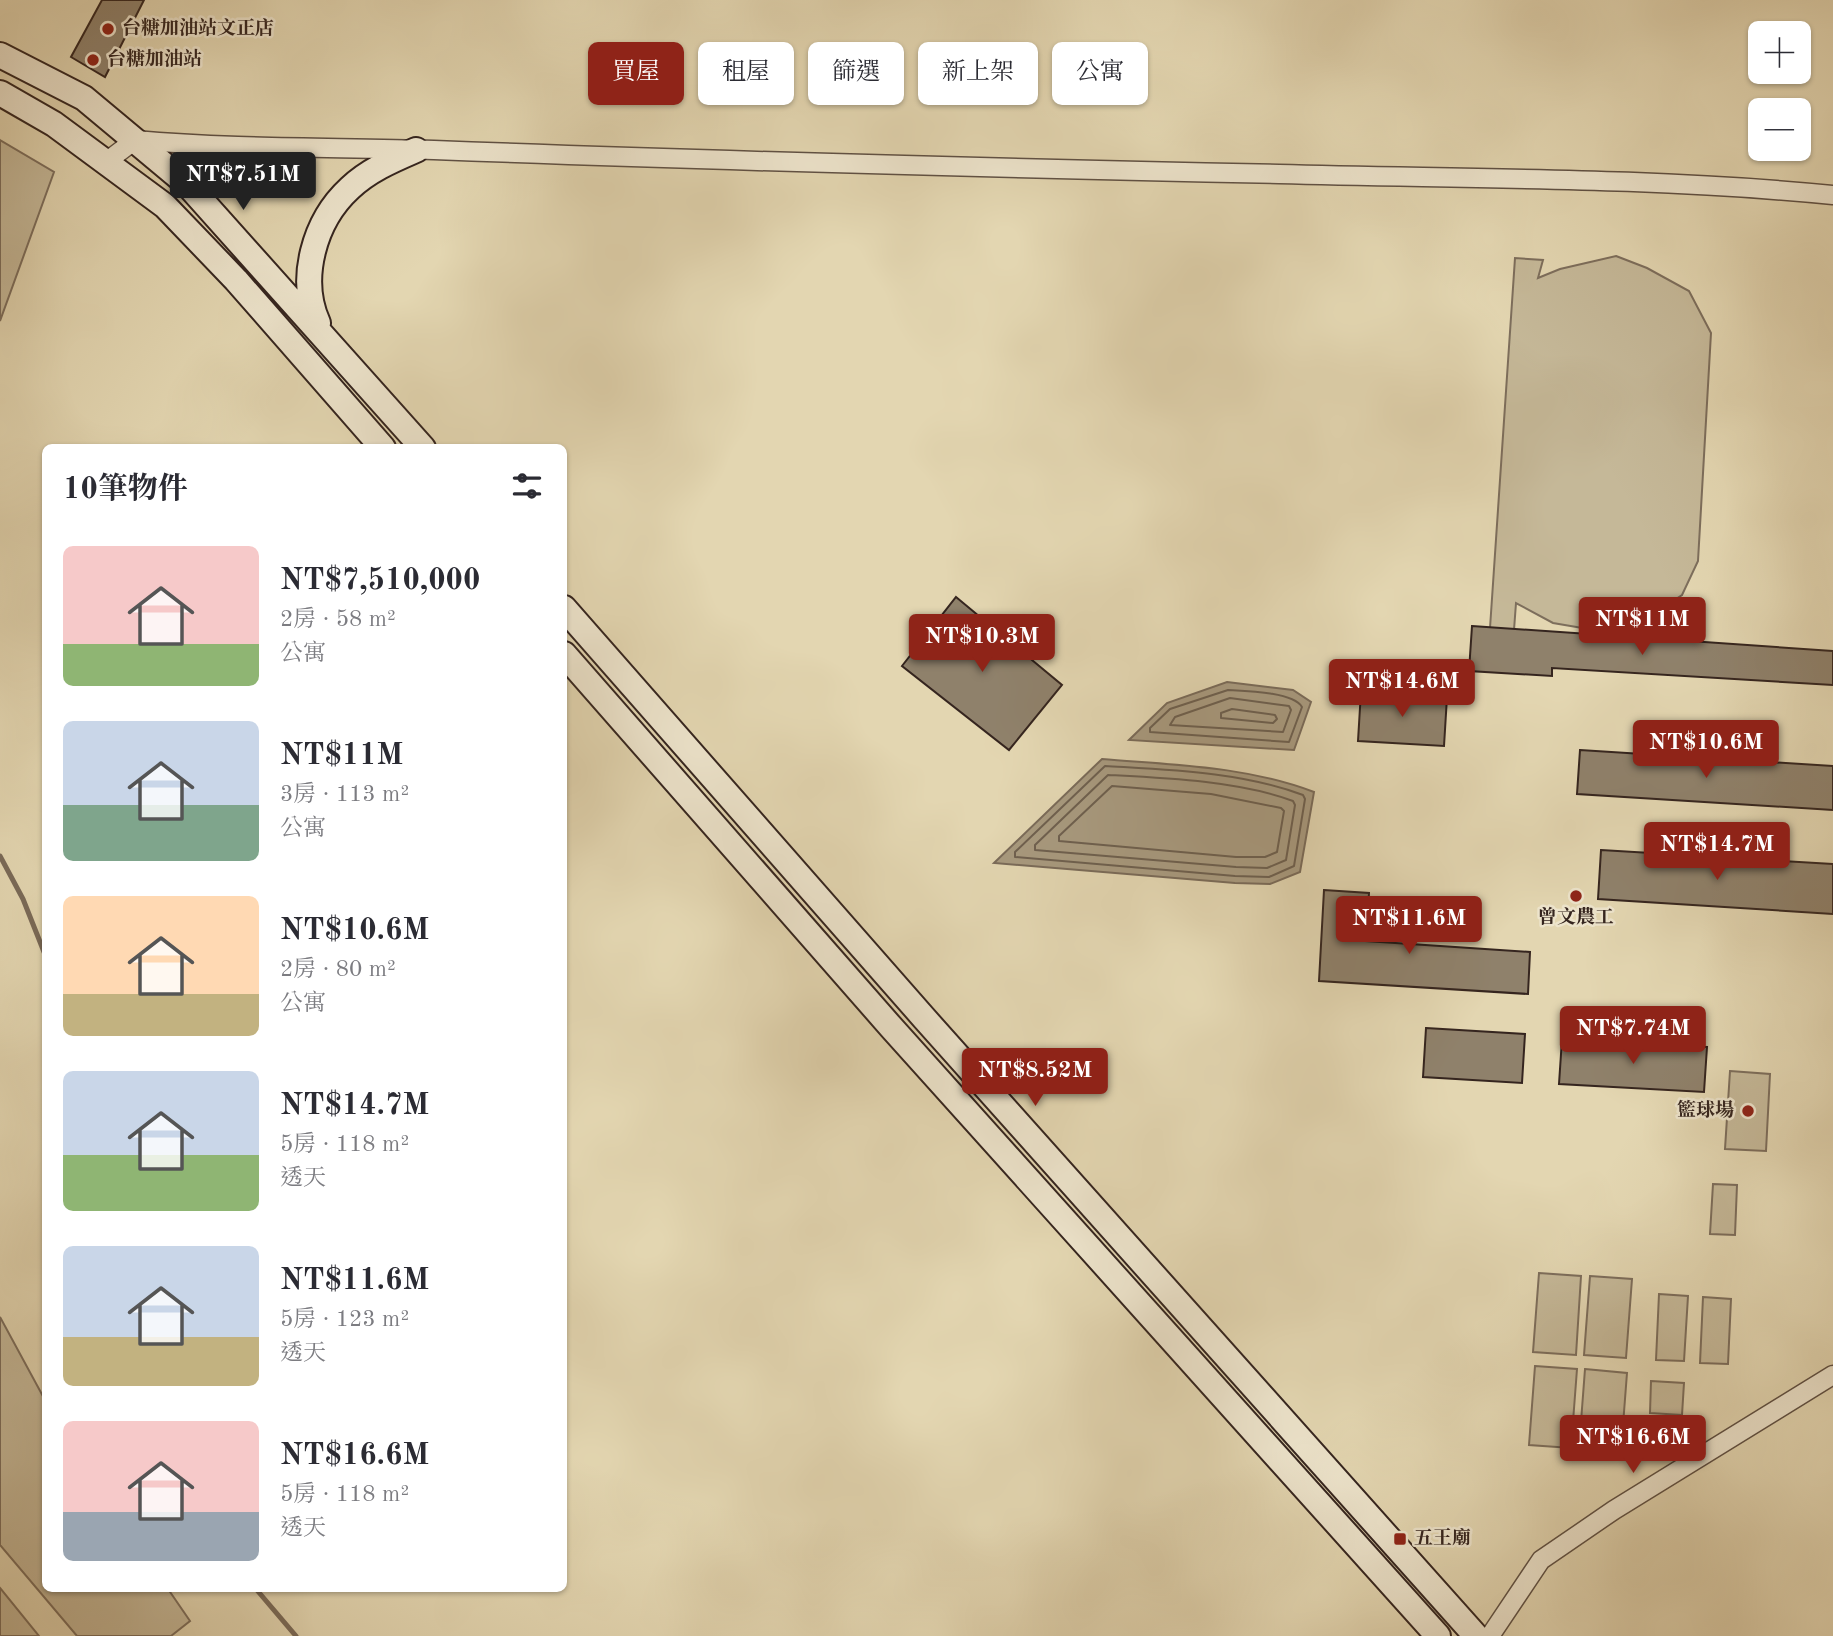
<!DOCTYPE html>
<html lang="zh-TW">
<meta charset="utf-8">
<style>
body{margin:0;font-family:"Old Standard TT","Noto Serif TC",serif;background:#f7f7f7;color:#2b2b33;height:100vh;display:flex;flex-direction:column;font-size:26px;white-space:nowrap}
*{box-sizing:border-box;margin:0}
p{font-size:23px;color:#7c7c81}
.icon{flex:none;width:38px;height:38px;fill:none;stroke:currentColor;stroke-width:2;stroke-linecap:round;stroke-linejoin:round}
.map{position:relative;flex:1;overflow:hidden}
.sheet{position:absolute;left:42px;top:444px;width:525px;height:1148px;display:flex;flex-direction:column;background:#fff;border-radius:10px;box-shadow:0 2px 5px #0004}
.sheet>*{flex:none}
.hud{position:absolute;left:588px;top:42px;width:665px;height:63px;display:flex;gap:14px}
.fabs{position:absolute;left:1748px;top:21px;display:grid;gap:14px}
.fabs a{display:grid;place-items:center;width:63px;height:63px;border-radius:10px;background:#fff;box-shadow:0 2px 5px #0004;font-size:35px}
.price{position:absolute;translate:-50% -60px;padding:0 16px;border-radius:7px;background:#8f2418;color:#fff;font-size:23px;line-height:46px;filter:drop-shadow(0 2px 4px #0008)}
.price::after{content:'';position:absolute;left:50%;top:42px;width:21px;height:16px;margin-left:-10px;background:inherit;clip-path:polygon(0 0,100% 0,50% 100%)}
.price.on{background:#222;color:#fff}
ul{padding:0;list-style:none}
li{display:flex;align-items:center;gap:21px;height:175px;padding:0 21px}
li span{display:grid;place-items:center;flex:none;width:196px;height:140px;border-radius:10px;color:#555}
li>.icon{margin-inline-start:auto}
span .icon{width:84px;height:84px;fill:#fffc;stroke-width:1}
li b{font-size:30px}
h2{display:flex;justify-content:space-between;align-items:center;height:84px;padding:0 21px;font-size:30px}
.tag{padding:0 24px;border-radius:10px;background:#fff;box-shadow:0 2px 5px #0004;font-size:24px;line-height:63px}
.tag.on{background:#8f2418;color:#fff}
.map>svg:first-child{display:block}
.green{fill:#c5b898;stroke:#7d6e5c;stroke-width:2}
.water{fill:#a89a7f;stroke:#7a6b59;stroke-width:2}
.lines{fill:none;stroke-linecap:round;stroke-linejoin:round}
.shore{stroke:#6e604f;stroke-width:2}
.stream{stroke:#7a6b59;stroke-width:5}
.building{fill:#8f816b;stroke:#35251f;stroke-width:2}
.minor-casing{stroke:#605144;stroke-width:21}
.secondary-casing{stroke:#35251f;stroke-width:28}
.minor{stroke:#ede4cc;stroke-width:18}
.secondary{stroke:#ede4cc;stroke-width:24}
.poi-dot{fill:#8f2418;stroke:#ede4cc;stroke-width:2.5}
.labels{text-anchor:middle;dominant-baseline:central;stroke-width:5;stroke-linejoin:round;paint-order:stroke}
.poi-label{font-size:19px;font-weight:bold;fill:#35251f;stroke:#ede4cc;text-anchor:start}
</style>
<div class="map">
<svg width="1833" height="1636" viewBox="0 0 1833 1636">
<rect width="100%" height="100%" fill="#e3d6b1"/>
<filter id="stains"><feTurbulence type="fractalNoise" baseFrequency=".00286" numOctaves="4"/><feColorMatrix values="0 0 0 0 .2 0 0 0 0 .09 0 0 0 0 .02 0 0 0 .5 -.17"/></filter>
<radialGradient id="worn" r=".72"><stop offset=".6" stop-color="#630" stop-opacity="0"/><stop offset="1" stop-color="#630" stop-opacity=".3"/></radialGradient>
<!-- green -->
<path class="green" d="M0 140 54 172 0 321Z
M1616 256 1647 268 1689 291 1711 333 1698 561 1682 595 1647 618 1594 630 1553 623 1516 603 1514 630 1490 628 1515 258 1543 260 1538 278 1560 269Z
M1730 1071 1770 1074 1766 1151 1725 1149Z
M1713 1184 1737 1185 1735 1235 1710 1234Z
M1539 1273 1581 1276 1576 1355 1533 1352Z
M1590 1276 1632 1279 1626 1358 1584 1355Z
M1659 1294 1688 1296 1684 1361 1656 1360Z
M1703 1297 1731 1299 1728 1364 1700 1363Z
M0 1317 45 1400 46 1589H168L190 1621 171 1636H77L0 1545Z
M1535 1366 1577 1369 1571 1448 1529 1445Z
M1585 1369 1627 1373 1621 1451 1579 1448Z
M1651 1381 1684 1383 1682 1415 1650 1413Z
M0 1588 39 1636H0Z"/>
<!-- water -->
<path class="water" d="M1227 682 1293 690 1311 702 1294 750 1129 740 1167 703Z
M1102 759C1173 765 1246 766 1314 792L1300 872 1270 884 1235 883 994 863Z"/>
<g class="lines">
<!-- shore -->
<path class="shore" d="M1228 690C1246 691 1293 692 1302 707L1289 742 1150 732V728L1170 709Z
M1230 698 1289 706 1291 710 1283 732 1170 725 1175 717Z
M1232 709 1275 715 1277 719 1273 723 1221 718V713Z
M1105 766C1171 770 1241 772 1303 795L1305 799 1294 866 1269 877 1235 876 1015 857V852Z
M1108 775C1166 778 1239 781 1293 801L1295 805 1286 860 1267 868 1236 867 1035 850V845Z
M1112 786 1211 794 1281 808 1284 811 1277 852 1265 857H1236L1059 841V836Z"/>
<!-- stream -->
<path class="stream" d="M0 856 23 899 46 957
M256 1589 296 1636"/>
</g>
<!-- building -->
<path class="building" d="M102 0H144L105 77 71 57Z
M956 597 1062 685 1009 750 902 666Z
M1472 626 1833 651V685L1552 668V676L1469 671Z
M1361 691 1447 697 1444 746 1358 741Z
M1580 750 1833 766V810L1577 794Z
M1601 850 1833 864V914L1598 899Z
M1324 890 1369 893 1366 941 1530 952 1528 994 1319 981Z
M1426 1028 1525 1034 1522 1083 1423 1077Z
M1562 1039 1707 1047 1704 1092 1559 1084Z"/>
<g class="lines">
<!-- minor casing -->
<g class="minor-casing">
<path id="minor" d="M106 162 135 140C235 149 334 147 434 150 715 161 997 168 1279 174 1463 179 1649 177 1833 195
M1490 1636 1541 1560 1614 1510 1833 1375"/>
</g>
<!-- secondary casing -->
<g class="secondary-casing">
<path id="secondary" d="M0 55 84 98 187 184 423 448
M0 93 54 124 165 206 236 280 383 448
M318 323C298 279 314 221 350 188 369 170 393 160 416 150
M564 608 924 1018 1476 1636
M564 654 891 1027 1438 1636"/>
</g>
<!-- minor -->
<use href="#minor" class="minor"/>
<!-- secondary -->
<use href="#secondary" class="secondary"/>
</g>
<!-- markers -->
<g class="poi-dot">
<circle cx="108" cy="29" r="7"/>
<circle cx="93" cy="60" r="7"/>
<circle cx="1576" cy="896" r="7"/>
<circle cx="1748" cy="1111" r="7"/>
<rect x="1393" y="1532" width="14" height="14" rx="3.5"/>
</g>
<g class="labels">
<!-- poi labels -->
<g class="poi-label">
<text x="122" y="29">台糖加油站文正店</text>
<text x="107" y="60">台糖加油站</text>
<text x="1576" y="918" text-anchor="middle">曾文農工</text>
<text x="1734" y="1111" text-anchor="end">籃球場</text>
<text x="1414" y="1539">五王廟</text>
</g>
</g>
<rect width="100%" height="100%" filter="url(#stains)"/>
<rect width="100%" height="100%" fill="url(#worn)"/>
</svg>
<div class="fabs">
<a>+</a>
<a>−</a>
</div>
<b class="price on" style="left:243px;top:212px">NT$7.51M</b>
<b class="price" style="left:1642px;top:657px">NT$11M</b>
<b class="price" style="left:982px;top:674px">NT$10.3M</b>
<b class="price" style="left:1402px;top:719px">NT$14.6M</b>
<b class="price" style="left:1706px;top:780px">NT$10.6M</b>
<b class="price" style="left:1717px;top:882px">NT$14.7M</b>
<b class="price" style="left:1409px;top:956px">NT$11.6M</b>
<b class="price" style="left:1633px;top:1066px">NT$7.74M</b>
<b class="price" style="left:1035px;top:1108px">NT$8.52M</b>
<b class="price" style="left:1633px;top:1475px">NT$16.6M</b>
<div class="hud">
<a class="tag on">買屋</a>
<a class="tag">租屋</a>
<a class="tag">篩選</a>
<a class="tag">新上架</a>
<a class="tag">公寓</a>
</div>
<section class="sheet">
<h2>10筆物件<svg class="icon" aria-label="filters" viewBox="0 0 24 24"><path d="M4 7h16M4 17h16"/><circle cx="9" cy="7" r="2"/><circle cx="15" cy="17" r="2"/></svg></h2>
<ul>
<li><span style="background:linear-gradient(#f6c9c9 70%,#8fb573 0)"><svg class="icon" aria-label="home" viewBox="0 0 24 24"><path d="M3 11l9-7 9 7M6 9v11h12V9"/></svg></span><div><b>NT$7,510,000</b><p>2房 · 58 m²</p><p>公寓</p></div></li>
<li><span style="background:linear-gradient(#c9d6e8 60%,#7fa58c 0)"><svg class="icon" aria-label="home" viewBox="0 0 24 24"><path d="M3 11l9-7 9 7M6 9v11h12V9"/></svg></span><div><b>NT$11M</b><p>3房 · 113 m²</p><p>公寓</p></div></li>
<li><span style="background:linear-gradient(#ffd9b3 70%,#c2b280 0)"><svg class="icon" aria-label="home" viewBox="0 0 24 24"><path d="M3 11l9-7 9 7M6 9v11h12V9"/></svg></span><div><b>NT$10.6M</b><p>2房 · 80 m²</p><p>公寓</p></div></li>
<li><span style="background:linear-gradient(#c9d6e8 60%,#8fb573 0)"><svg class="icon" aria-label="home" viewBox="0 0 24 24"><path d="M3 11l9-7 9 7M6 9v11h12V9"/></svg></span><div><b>NT$14.7M</b><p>5房 · 118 m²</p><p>透天</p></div></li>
<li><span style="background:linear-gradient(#c9d6e8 65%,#c2b280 0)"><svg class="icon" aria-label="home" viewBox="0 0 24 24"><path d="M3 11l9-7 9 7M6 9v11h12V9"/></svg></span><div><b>NT$11.6M</b><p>5房 · 123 m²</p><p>透天</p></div></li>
<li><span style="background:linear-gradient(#f6c9c9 65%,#9aa5b1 0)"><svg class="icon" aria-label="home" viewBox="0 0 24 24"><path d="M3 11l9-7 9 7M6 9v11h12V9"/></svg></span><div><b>NT$16.6M</b><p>5房 · 118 m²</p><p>透天</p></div></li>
</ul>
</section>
</div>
